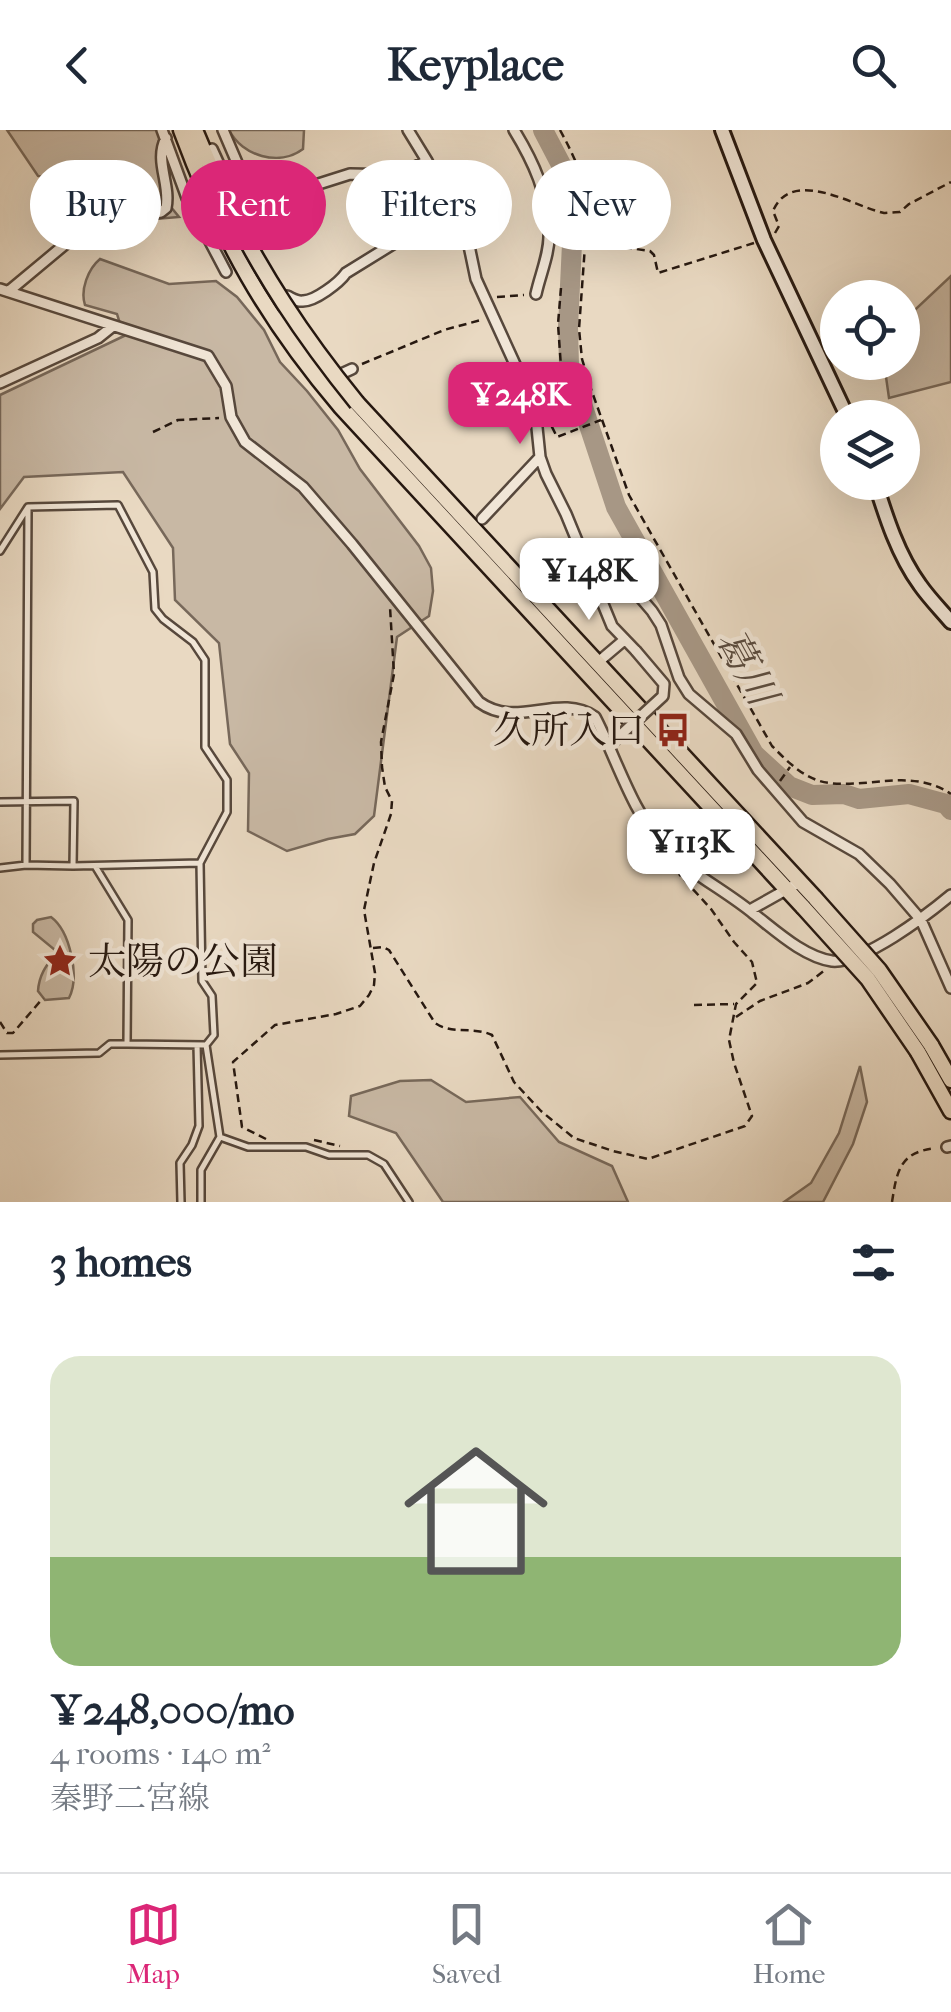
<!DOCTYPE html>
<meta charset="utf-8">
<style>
body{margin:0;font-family:"IM FELL French Canon","Noto Serif JP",serif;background:#f6f6f7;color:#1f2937;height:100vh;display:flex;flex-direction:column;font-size:38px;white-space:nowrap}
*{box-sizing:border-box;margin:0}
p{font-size:32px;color:#747a83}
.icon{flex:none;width:55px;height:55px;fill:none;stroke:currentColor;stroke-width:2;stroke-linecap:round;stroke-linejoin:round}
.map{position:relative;height:1072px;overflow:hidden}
.side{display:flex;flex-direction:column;background:#fff;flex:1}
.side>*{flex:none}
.hud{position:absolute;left:30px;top:30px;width:892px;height:90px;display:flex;gap:20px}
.buttons{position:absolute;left:820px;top:150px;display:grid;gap:20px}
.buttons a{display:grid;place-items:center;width:100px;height:100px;border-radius:50%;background:#fff;box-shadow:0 10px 40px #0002;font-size:50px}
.price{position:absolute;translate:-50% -85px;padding:0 22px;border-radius:20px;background:#fff;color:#222;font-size:32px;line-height:65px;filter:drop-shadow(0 2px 5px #0008)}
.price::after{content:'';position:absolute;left:50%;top:60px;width:30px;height:22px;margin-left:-15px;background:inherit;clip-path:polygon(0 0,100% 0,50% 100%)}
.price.selected{background:#db2777;color:#fff}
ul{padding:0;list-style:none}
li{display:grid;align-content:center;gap:20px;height:530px;padding:0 50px}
li span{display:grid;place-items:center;height:310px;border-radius:30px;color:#555}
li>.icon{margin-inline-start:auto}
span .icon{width:180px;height:180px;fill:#fffc;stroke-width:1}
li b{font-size:42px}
h2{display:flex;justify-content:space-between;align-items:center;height:120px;padding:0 50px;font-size:42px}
.tag{padding:0 35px;border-radius:45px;background:#fff;box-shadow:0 10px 40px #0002;font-size:35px;line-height:90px}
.tag.selected{background:#db2777;color:#fff}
header{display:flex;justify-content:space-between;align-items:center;height:130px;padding:0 50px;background:#fff;font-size:45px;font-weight:700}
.dock{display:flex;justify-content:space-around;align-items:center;height:140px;border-top:2px solid #e0e1e3;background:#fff;font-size:28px;color:#747a83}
.dock a{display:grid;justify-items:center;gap:5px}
.dock .selected{color:#db2777}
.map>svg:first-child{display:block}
.green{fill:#c8b8a4;stroke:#77685a;stroke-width:2.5}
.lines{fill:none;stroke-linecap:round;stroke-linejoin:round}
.river{stroke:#a79785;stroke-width:20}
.lane-casing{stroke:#57483c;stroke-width:10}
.street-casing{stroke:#57483c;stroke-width:14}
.secondary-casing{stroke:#261810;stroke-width:18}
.primary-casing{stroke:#261810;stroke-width:19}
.path{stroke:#261810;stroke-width:2.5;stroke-dasharray:8 5;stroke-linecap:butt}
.lane{stroke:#f1e6d7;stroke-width:5}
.street{stroke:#f1e6d7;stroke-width:9}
.secondary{stroke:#f1e6d7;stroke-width:12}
.primary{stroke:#e9d9c2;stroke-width:14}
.street-bridge-casing{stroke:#57483c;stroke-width:14;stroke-linecap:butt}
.primary-bridge-casing{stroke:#261810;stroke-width:19;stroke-linecap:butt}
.street-bridge{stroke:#f1e6d7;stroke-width:9}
.primary-bridge{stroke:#e9d9c2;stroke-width:14}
.labels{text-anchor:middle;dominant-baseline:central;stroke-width:9;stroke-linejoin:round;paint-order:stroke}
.poi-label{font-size:38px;fill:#261810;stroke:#f1e6d7;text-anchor:end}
.water-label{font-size:40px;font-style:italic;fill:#5a4b3f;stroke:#f1e6d7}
</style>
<header><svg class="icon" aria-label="back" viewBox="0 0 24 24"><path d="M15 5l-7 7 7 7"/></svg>Keyplace<svg class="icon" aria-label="search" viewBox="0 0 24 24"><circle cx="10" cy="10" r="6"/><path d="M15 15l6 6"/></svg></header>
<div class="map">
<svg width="951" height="1072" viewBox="0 0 951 1072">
<rect width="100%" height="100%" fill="#e9d9c2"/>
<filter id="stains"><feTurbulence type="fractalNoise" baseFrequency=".002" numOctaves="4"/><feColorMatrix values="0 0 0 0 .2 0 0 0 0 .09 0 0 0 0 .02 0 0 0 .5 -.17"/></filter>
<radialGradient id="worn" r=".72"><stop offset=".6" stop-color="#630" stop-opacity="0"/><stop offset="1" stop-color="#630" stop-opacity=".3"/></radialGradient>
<!-- green -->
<path class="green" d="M7 0H157L160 8 158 26 162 66 179 87 143 90 122 80V52H63L38 46Z
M229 0H304L303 19C279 37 242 26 229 0Z
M100 129 169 154 216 151 237 167 264 200 280 232 307 261 338 300 360 339 419 416 431 438 433 461 429 486 397 507 374 686 355 704 328 709 287 721 248 701 249 643 230 614 219 513 175 470 173 418 123 342 24 347 0 379V265L124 206 117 184 85 175C80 160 88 139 100 129Z
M951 146V252L889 268 884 233 902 232 903 191Z
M51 787C70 801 80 847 69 868L45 870 38 861C39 845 46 836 55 824V820L33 802V794L37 790Z
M860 936 867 972 853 1014 823 1072H784L811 1053 839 1003Z
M431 950 466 972 520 967 559 1012 612 1036 628 1072H443L396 1003 349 986 351 966 400 951Z"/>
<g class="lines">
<!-- river -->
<path class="river" d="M543 0 567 46 573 93 568 197 569 235 616 377 754 624 789 656 812 665 844 664 859 669 909 664 946 674 951 680"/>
<!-- lane casing -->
<g class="lane-casing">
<path id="lane" d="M0 421 28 377 118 375 153 442 155 479 163 489 193 512 205 530V617L227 650V682L200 733 73 736
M0 672 74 671 73 736 26 735 0 738
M26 735 28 378
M95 736 128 790 127 914 206 915 214 905 212 866 202 851 200 733
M206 915 220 1007
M0 925 99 923 110 914H127
M181 1072 180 1033 192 1015 199 996 197 915
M201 1072V1040L220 1007 248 1017H306L329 1025H368L384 1034 409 1072"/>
</g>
<!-- street casing -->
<g class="street-casing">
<path id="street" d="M162 0 187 68 226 142
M223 0 244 49 240 73
M408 0 427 31 468 111 476 149 535 278 540 327 546 344 566 384 612 496 636 521
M514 0C533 31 549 65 549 103 550 123 540 145 536 164
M212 19 234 67 240 73
M240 73 268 70 350 44 399 45 427 31
M0 159 208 226 226 256 231 287 245 312 303 357 352 414 479 572C517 600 558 562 595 587 616 627 632 682 663 715 689 743 725 760 754 784 776 801 804 827 832 831 863 834 927 785 951 765
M9 161 75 106 119 89 161 82 166 78C171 54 154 31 166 8
M352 239 328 250 283 189V168L287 166C292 168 297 172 303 171 315 171 339 153 346 143L414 101 455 84
M0 253 98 208 113 196
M482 389 540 327
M585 434 614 454 640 467 652 481 661 495 679 548 689 564 736 604 758 640 803 692 859 724 890 754 921 790 951 858
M597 533 623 511
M750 780 800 752
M947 1017 951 1016"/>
</g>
<!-- secondary casing -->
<g class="secondary-casing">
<path id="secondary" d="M722 0 764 110 848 288
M875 352C886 387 898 425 920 455 929 468 941 480 951 492"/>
</g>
<!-- primary casing -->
<g class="primary-casing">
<path id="primary" d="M181 0C221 108 266 189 341 277L803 777
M195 0 222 64
M357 273 815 768
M931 915 951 950
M918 922 951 981"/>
</g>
<!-- path -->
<path class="path" d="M560 0C573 24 584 47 588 74L579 199 582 229 591 259 629 365 772 616C788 632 805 650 829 653 872 658 912 638 951 664
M775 103 779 96 773 81C792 36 855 77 884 83 885 83 898 82 900 82L909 74 951 52
M560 106 587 112 650 121 654 125 658 143 754 113
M561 158 558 194 561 237 580 297
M497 167 524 165
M362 234 444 200 481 190
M546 285 557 307 601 290
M153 302 178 290 219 288
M780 651 790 637
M373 818 383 817 389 820 435 893C452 905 473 896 492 905L514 952 541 981 574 1008 613 1021 648 1029 745 996 752 986 734 933 729 910 736 874 757 853 752 832 734 812 711 779 679 744
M694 875 734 874
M736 887 760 871 808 853 825 840
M0 892 7 903H13L43 868
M266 1009 242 997 233 932 275 895 336 884 360 876 369 865 374 855 375 843 364 780 374 733 391 684 392 671 385 657 382 637 381 612 394 544 390 477
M314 1010 340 1016
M892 1072C897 1040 900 1022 936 1018"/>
<!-- lane -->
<use href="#lane" class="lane"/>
<!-- street -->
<use href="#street" class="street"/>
<!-- secondary -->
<use href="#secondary" class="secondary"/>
<!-- primary -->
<use href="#primary" class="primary"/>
<!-- street-bridge casing -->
<g class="street-bridge-casing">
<path id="street-bridge" d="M613 612 663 566 664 554 636 521"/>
</g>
<!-- primary-bridge casing -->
<g class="primary-bridge-casing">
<path id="primary-bridge" d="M222 64C262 144 301 204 357 273
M815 768 879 840 931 915
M803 777 868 849 918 922"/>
</g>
<!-- street-bridge -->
<use href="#street-bridge" class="street-bridge"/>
<!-- primary-bridge -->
<use href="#primary-bridge" class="primary-bridge"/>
</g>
<!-- icons -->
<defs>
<g id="bus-bare" transform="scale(2.7)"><path d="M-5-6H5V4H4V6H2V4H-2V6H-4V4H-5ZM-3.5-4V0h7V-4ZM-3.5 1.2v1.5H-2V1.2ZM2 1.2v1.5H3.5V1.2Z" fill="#8f2418" stroke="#f1e6d7" stroke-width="2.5" paint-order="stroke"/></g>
<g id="sight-bare" transform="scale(2.7)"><path d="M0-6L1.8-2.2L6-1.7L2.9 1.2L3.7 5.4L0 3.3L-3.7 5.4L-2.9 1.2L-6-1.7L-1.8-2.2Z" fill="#8f2418" stroke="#f1e6d7" stroke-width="2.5" paint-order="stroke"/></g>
</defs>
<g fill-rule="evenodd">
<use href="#bus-bare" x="673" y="600"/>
<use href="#sight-bare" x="60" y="831"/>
</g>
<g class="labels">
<!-- poi labels -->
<g class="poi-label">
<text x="645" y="600">久所入口</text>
<text x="88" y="831" text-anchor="start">太陽の公園</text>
</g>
<!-- water labels -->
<g class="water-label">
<text transform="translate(746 537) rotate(61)">葛川</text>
</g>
</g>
<rect width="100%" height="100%" filter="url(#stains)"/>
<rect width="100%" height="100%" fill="url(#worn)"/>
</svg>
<div class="buttons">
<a><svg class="icon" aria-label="locate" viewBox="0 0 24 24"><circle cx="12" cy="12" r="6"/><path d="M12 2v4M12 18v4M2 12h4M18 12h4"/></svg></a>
<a><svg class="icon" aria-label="layers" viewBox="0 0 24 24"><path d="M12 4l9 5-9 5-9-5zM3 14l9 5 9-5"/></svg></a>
</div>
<b class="price selected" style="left:520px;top:317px">¥248K</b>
<b class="price" style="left:589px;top:493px">¥148K</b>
<b class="price" style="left:691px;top:764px">¥113K</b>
<div class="hud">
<a class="tag">Buy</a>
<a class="tag selected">Rent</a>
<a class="tag">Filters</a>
<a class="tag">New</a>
</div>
</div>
<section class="side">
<h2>3 homes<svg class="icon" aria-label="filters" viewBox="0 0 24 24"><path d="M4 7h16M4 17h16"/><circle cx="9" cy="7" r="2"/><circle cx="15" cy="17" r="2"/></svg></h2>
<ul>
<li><span style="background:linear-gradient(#dfe7d0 65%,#8fb573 0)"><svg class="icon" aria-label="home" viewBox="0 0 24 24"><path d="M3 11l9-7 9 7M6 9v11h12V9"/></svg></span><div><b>¥248,000/mo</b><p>4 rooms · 140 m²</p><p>秦野二宮線</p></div></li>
</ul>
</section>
<nav class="dock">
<a class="selected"><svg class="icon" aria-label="map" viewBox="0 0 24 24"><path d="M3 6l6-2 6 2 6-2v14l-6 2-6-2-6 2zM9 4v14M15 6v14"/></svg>Map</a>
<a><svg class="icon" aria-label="saved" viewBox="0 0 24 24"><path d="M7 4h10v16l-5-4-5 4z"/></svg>Saved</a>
<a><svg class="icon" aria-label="home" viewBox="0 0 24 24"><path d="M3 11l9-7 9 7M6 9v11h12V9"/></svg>Home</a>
</nav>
